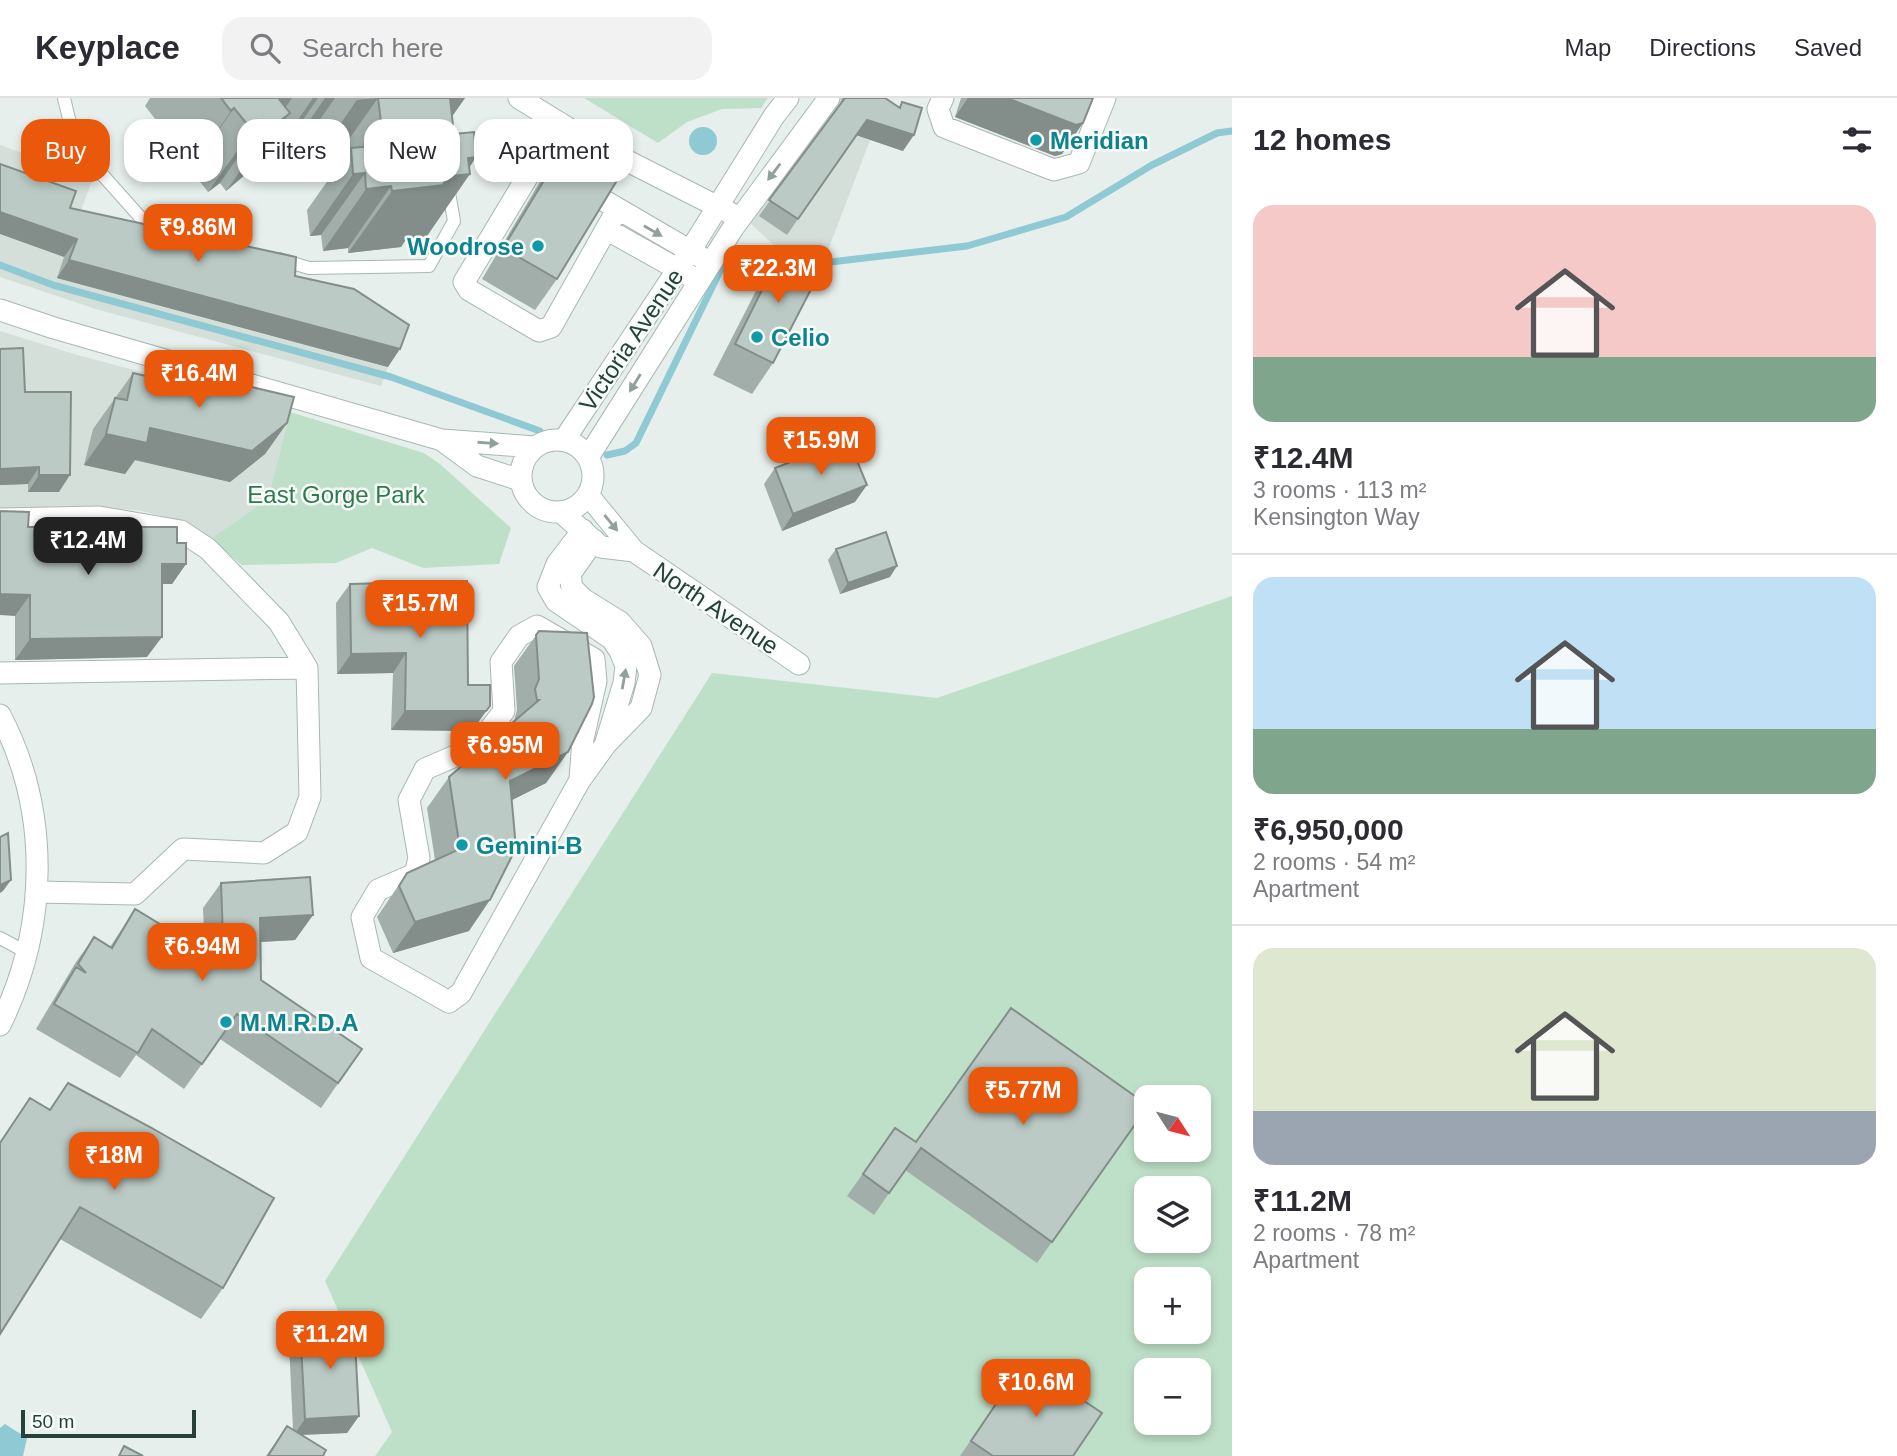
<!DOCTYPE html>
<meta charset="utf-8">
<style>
body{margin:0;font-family:Helvetica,sans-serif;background:#f2f2f3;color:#2b2b33;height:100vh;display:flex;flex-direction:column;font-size:26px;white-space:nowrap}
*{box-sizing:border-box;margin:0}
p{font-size:23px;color:#7c7c81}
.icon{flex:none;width:38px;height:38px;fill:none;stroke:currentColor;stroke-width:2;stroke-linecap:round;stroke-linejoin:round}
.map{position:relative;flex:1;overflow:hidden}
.drawer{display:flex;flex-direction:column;background:#fff;width:665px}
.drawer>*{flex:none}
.top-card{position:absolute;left:21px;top:21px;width:665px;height:63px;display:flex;gap:14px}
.needle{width:46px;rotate:126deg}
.tools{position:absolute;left:1134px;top:987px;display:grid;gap:14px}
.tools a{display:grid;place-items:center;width:77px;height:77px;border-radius:14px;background:#fff;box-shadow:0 4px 10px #0003;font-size:35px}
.scale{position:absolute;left:21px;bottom:18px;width:175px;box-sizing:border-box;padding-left:7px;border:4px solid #24423a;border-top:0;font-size:19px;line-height:24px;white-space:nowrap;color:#24423a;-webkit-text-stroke:5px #f7fbf9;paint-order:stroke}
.price{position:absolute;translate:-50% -60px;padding:0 16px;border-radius:14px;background:#ea580c;color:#fff;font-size:23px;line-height:46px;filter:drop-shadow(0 2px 4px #0008)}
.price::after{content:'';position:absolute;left:50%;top:42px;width:21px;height:16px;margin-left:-10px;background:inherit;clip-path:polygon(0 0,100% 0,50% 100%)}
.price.on{background:#222;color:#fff}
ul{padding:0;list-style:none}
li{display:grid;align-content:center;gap:14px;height:371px;padding:0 21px}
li+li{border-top:2px solid #e1e1e2}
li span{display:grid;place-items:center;height:217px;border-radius:21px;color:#555}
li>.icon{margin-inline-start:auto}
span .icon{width:126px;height:126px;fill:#fffc;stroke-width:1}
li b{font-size:30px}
h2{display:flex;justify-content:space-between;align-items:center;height:84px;padding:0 21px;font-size:30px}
.tag{padding:0 24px;border-radius:21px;background:#fff;box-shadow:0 4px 10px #0003;font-size:24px;line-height:63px}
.tag.on{background:#ea580c;color:#fff}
header{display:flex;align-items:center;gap:42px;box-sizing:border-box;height:98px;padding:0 35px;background:#fff;border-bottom:2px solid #e1e1e2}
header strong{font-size:33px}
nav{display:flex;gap:38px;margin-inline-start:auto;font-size:24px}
.search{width:490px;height:63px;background:#f2f2f3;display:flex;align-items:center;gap:18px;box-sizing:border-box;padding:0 24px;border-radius:21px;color:#7c7c81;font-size:26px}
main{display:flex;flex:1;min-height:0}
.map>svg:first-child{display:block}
.built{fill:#d4dfda}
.green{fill:#bfe0c8;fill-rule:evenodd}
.water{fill:#8ec9d4}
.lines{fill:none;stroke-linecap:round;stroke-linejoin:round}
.stream{stroke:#8ec9d4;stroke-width:7}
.service-casing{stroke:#a8b8b2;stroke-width:14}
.minor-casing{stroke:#a8b8b2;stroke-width:23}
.tertiary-casing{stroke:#a8b8b2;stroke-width:23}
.service{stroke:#fff;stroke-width:12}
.minor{stroke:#fff;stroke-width:21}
.tertiary{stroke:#fff;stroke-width:21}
.wall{fill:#a1aea9}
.shaded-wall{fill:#838d89}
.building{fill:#bbcac4;stroke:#838d89;stroke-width:2}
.oneway{fill:#92a09c}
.culture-dot{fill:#0f9aa8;stroke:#f7fbf9;stroke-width:2.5}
.labels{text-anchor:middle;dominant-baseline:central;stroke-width:5;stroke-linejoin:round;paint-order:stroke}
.culture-label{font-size:24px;font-weight:bold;fill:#0d838f;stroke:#f7fbf9;text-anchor:start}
.street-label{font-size:24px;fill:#24423a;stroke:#f7fbf9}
.park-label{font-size:24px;fill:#2d7a4b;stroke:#f7fbf9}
</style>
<header>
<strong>Keyplace</strong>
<div class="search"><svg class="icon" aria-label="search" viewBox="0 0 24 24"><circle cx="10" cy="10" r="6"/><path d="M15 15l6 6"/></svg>Search here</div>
<nav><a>Map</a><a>Directions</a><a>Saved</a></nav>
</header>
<main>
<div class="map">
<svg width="1232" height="1358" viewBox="0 0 1232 1358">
<rect width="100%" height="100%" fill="#e6efeb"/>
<!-- built -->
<path class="built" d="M838 0H886L827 155 776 149 749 124Z
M0 47 93 80 74 131 397 245 381 288 99 212 0 179Z
M0 233 74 256 290 314 271 389 255 410 210 441 183 423 137 412 69 408 0 411Z"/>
<!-- green -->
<path class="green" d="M584 0H768L761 10 722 11 687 24 658 45Z
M290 314 424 355 440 366 511 430 499 466 423 470 372 450 336 465 242 467 210 441 255 410 271 389Z
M1232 498V1358H375L392 1334 325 1183 712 575 937 600ZM1146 999H1199V1052H1146ZM1146 1090H1199V1143H1146ZM1146 1181H1199V1234H1146ZM1146 1272H1199V1325H1146Z"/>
<!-- water -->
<path class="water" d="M689 43a14 14 0 1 1 28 0a14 14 0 1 1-28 0Z
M5 1326 27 1340 23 1358H0V1330Z"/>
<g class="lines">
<!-- stream -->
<path class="stream" d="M801 163 822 165 967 148 1066 119 1152 67 1217 35 1232 33
M0 167 53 187 391 279 540 333
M607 357 625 353 636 345 722 169 735 157 783 161"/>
<!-- service casing -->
<g class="service-casing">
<path id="service" d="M64 0 75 46 140 119 229 146
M279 161 309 170 429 168 454 123 448 89
M0 840 28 855"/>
</g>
<!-- minor casing -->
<g class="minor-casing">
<path id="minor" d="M519 0 592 45 740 120
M943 0 938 11 944 29 1054 72 1079 65 1105 0
M617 112 551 229 539 233 469 192 464 184 532 71 543 67 711 165
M606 131 699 183
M588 397 634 453 799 566
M562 415 601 449 634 453
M0 421 99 419 181 433 208 451 279 524 307 570
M583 432 557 466 548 489 556 503 612 541 620 553 626 568 624 585 606 644
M0 575 307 570 310 699 297 734 264 755 183 751 135 796 37 794
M0 617C51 714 48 830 0 927
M580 682 583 641 596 583 594 561 537 528 519 538 501 564 504 613 476 649 425 671 409 702 419 760 415 776 378 792 362 819 371 860 449 904 461 895 580 682 606 646 641 610 650 577 641 548 620 524 583 501 572 490 570 476 594 442"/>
</g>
<!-- tertiary casing -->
<g class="tertiary-casing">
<path id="tertiary" d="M0 212 54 230 442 342 535 349
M521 378a36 36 0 1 1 72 0a36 36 0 1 1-72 0Z
M564 342 690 153 774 18 788 0
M443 343 477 368 520 382
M589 358 733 130 829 0"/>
</g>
<!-- service -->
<use href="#service" class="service"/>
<!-- minor -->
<use href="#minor" class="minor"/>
<!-- tertiary -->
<use href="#tertiary" class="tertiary"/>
</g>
<!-- wall -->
<path class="wall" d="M150 0H465L452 18 454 36 476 59 427 138 407 140 401 149 348 155V150L323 153 321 137 310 138 307 112 336 71 335 61 314 64 311 34 290 51 286 46 275 55 268 46 246 76 226 93 220 85 208 94 191 72 188 75 154 32 159 26 145 8Z
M842 0H885L899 9 902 4 903 53 856 37 787 137 759 118 840 6Z
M961 0H1093L1062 56 1055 58 955 19Z
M563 51 557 181 535 212 482 181 541 82Z
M70 110 295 178 388 269 57 180 64 159Z
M783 150 773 265 752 296 713 277 762 181Z
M0 251 25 294 59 394H28V386L0 387Z
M162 268 287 325 265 356 230 384 135 362 125 376 84 367 93 331 133 275 154 280Z
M775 370 855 404 782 433 764 386Z
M28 429 177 445 186 466 172 486H162L147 559 15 562V518Z
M836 451 890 479 840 496 828 462Z
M350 486 468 587 472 633 391 632 393 575 337 576 336 505Z
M539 533 568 654 546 685 512 702 469 833 393 855 377 819 407 775 435 762 427 710 449 679 514 623 517 612 514 568Z
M221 785 313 817 295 842 261 844V882L362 951 321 1010 220 941 184 991 136 957 120 980 36 931 76 864 94 839 110 849 135 811 205 854 203 810Z
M68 985 223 1190 201 1221 60 1141 0 1236V1044L30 1000 50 1011Z
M1146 1011 1037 1165 905 1072 874 1117 847 1098 895 1030 916 1044Z
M300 1228 359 1318 347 1335 301 1337 323 1358H266L287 1328 293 1332 289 1244Z
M1025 1263 1073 1358H960Z"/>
<!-- shaded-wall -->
<path class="shaded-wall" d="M280 0H292L272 29 290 15 246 76 226 93 270 31 264 23Z
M313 0H318L286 46 275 55Z
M325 0H335L311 34 290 51Z
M378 0 335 61 314 64 357 2Z
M450 0H465L423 60Z
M968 0H1007L1083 25 1062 56 1055 58 955 19Z
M234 10 191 72 188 75 231 13Z
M867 22 914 37 903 53 856 37Z
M263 23 220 85 208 94 252 32Z
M476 59 464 77 470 76 427 138 407 140 401 149 348 155 392 93 443 79 468 60Z
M365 75 321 137 310 138 353 76Z
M391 88 348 150 323 153 366 91Z
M0 114 77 141 64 159 0 136Z
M69 162 400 251 388 269 57 180Z
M287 325 265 356 230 384 135 362 125 376 84 367 106 336 150 330Z
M39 369 28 386 0 387V371Z
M39 377H70L59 394H28Z
M867 387 855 404 782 433 793 416Z
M162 466H186L172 486H147Z
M897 468 890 479 840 496 848 485Z
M0 496 30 497 15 518 0 517Z
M162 539 147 559 15 562 30 541Z
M406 555 393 575 337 576 351 556Z
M490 608 472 633 391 632 405 613Z
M568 654 546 685 488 714 510 683Z
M11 782 3 793 0 795V787Z
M490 802 469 833 393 855 415 824Z
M313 817 295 842 243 845 260 820Z
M359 1318 347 1335 294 1337 305 1321Z"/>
<!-- building -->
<path class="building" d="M221 0H280L279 1 290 15 270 31 263 23 252 32 234 10 231 13Z
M378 0H454H450L454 36 474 34 476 59 468 60 470 76 443 79 444 87 392 93 391 88 366 91 365 75 353 76 351 50 384 47Z
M845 0H885L900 10 902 4 922 10 914 37 867 22 798 121 769 102Z
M1007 0H1093L1083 25 1076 27Z
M563 51 616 84 557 181 503 150Z
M0 66 76 93 70 110 296 159 295 178 354 191 409 227 400 251 69 162 77 141 0 114Z
M783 150 822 170 773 265 735 246Z
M23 250 25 294H71L70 377H39V369L0 371V251Z
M162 268 294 299 287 325 252 353 150 330 147 345 106 336 115 300 127 302 133 275 159 281Z
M848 341 867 387 793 416 775 370Z
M0 413 29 414 28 429H177V445H186V466H162V539L30 541V497L0 496Z
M886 434 897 468 848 485 836 451Z
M467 483 468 587H490V608L486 613H405L406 555 351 556 350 486Z
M539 533 587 535 594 599 592 606 568 654 510 683 516 750 490 802 415 824 399 788 407 775 460 751 449 679 539 602H537L535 591 539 581 536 537Z
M8 735 11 782 0 787V739Z
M310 779 313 817 260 820 261 882 362 951 338 985 237 916 202 966 152 931 138 955 54 906 76 869 86 875 78 866 94 839 112 850 135 811 224 865 221 785Z
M1011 910 1146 1006V1011L1052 1144 921 1050 889 1095 863 1076 895 1030 916 1044Z
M68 985 150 1029 274 1100 223 1190 80 1109 0 1236V1045L30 1000 50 1012Z
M354 1225 359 1318 305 1321 300 1228Z
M1025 1263 1102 1315 1073 1358H993L971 1343Z
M287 1328 326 1352 323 1358H268Z
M124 1348 143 1358H119Z"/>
<!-- one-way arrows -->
<defs><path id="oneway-solid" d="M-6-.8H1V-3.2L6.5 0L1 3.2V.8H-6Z" transform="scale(1.75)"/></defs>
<g class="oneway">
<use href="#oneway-solid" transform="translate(774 74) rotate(127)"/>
<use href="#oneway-solid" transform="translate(653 133) rotate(30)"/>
<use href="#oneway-solid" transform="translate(635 285) rotate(122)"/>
<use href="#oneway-solid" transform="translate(488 345) rotate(4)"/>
<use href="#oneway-solid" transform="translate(611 425) rotate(51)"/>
<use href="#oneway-solid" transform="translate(624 581) rotate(-80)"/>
</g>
<!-- markers -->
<g class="culture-dot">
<circle cx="1036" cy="42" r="7"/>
<circle cx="538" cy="148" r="7"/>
<circle cx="757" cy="239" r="7"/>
<circle cx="462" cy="747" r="7"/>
<circle cx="226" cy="924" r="7"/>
</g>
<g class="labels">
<!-- culture labels -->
<g class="culture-label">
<text x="1050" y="42">Meridian</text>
<text x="524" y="148" text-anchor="end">Woodrose</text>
<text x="771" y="239">Celio</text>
<text x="476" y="747">Gemini-B</text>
<text x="240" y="924">M.M.R.D.A</text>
</g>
<!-- street labels -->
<g class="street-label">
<text transform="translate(631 242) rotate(-56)">Victoria Avenue</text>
<text transform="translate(716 510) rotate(34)">North Avenue</text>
</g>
<!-- park labels -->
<g class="park-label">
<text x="336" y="396">East Gorge Park</text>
</g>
</g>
</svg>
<div class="tools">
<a><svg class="needle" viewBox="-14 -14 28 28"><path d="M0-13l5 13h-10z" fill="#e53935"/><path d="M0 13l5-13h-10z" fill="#7c7c81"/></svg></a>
<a><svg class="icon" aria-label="layers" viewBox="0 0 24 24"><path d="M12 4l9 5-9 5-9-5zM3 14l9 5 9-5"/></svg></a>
<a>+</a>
<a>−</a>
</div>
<div class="scale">50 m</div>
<b class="price" style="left:198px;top:166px">₹9.86M</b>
<b class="price" style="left:778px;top:207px">₹22.3M</b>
<b class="price" style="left:199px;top:312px">₹16.4M</b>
<b class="price" style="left:821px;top:379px">₹15.9M</b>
<b class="price on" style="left:88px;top:479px">₹12.4M</b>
<b class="price" style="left:420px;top:542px">₹15.7M</b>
<b class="price" style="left:505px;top:684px">₹6.95M</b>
<b class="price" style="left:202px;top:885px">₹6.94M</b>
<b class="price" style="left:1023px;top:1029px">₹5.77M</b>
<b class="price" style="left:114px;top:1094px">₹18M</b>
<b class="price" style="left:330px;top:1273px">₹11.2M</b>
<b class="price" style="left:1036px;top:1321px">₹10.6M</b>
<div class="top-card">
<a class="tag on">Buy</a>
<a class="tag">Rent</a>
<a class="tag">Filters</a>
<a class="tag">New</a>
<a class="tag">Apartment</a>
</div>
</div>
<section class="drawer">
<h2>12 homes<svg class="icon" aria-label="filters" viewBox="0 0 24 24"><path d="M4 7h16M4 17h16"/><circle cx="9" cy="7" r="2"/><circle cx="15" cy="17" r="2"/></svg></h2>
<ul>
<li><span style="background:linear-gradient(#f6c9c9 70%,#7fa58c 0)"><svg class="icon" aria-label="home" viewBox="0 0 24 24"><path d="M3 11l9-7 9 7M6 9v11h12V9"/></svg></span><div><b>₹12.4M</b><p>3 rooms · 113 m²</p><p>Kensington Way</p></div></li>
<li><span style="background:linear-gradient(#bfe0f5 70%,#7fa58c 0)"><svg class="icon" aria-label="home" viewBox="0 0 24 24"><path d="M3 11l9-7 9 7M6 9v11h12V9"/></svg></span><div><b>₹6,950,000</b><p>2 rooms · 54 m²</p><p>Apartment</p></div></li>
<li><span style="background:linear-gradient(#dfe7d0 75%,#9aa5b1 0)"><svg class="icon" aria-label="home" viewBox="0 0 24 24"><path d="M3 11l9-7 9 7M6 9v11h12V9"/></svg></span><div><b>₹11.2M</b><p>2 rooms · 78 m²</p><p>Apartment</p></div></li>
</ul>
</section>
</main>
